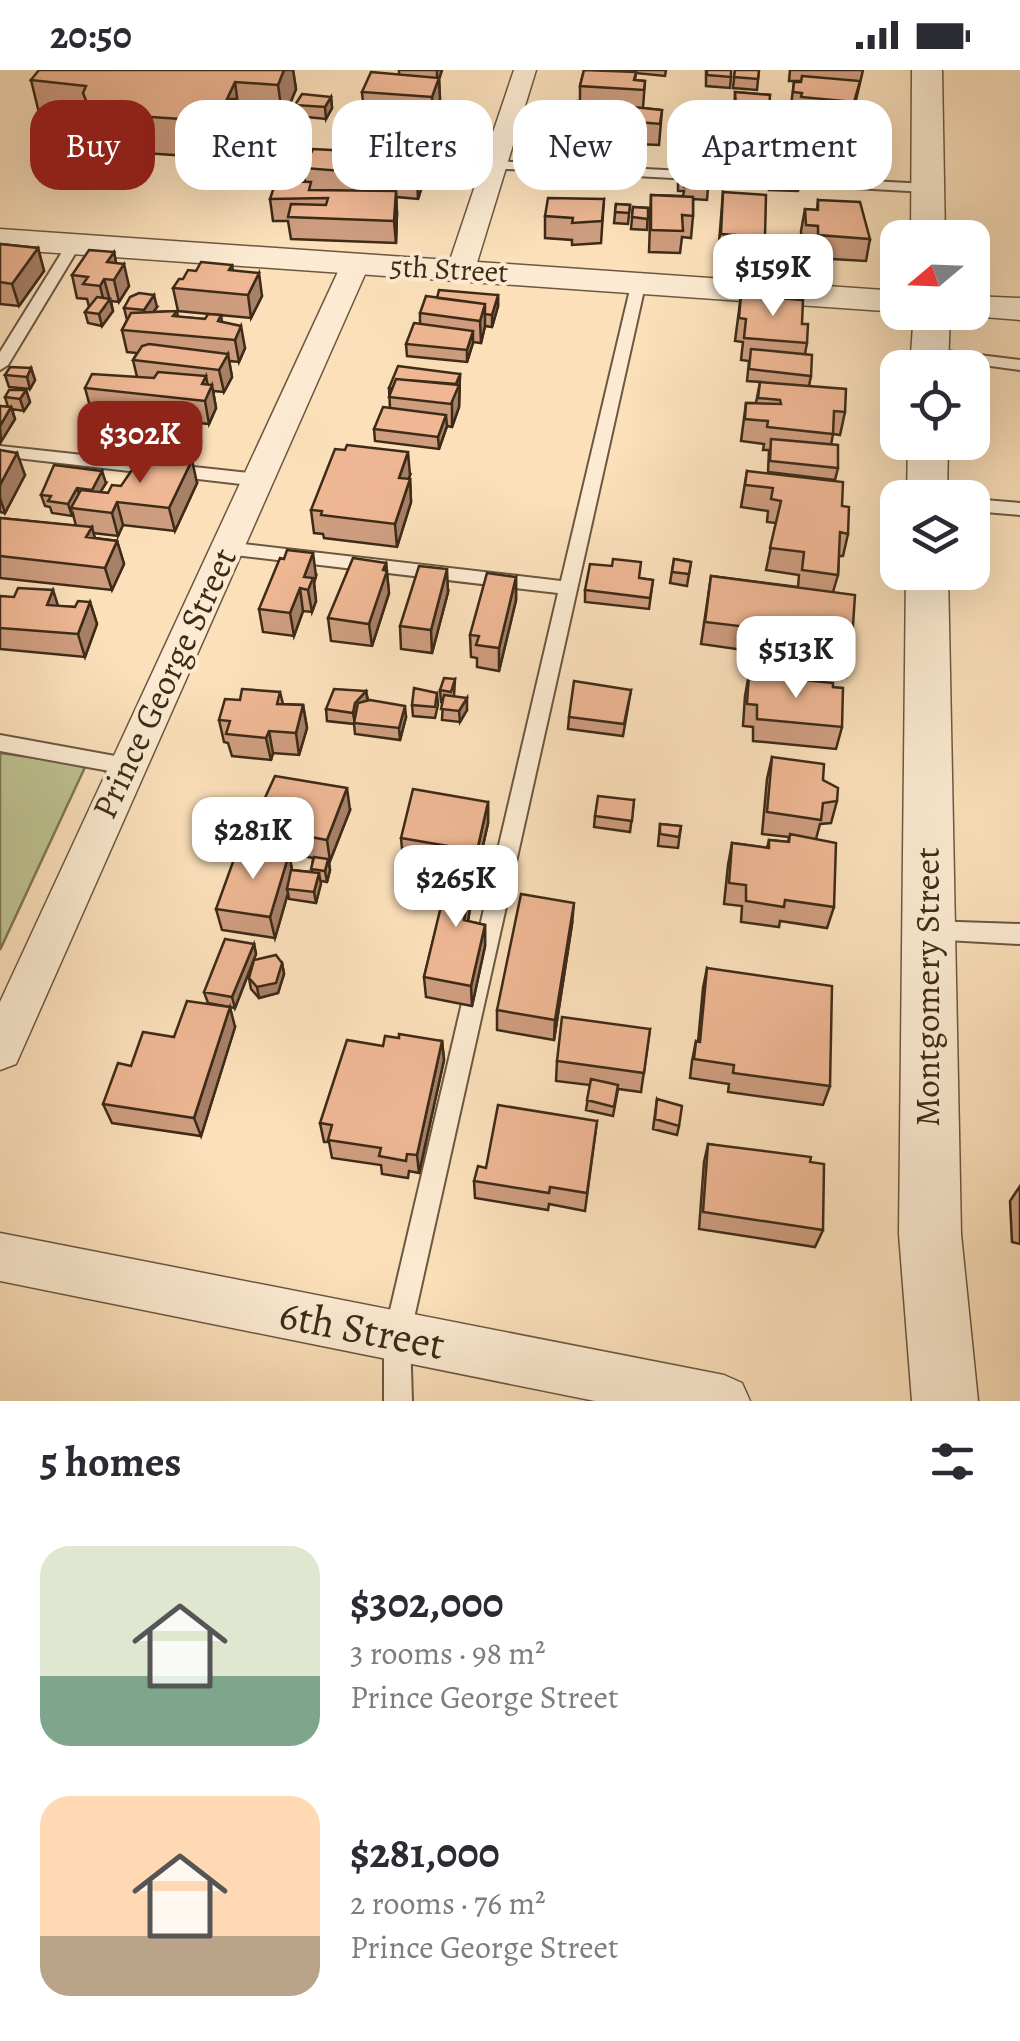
<!DOCTYPE html>
<meta charset="utf-8">
<style>
body{margin:0;font-family:Alegreya,serif;background:#f7f7f7;color:#2b2b33;height:100vh;display:flex;flex-direction:column;font-size:38px;white-space:nowrap}
*{box-sizing:border-box;margin:0}
p{font-size:32px;color:#7c7c81}
.icon{flex:none;width:55px;height:55px;fill:none;stroke:currentColor;stroke-width:2;stroke-linecap:round;stroke-linejoin:round}
.map{position:relative;height:1331px;overflow:hidden}
.sheet{display:flex;flex-direction:column;background:#fff;flex:1}
.sheet>*{flex:none}
.banner{position:absolute;left:30px;top:30px;width:960px;height:90px;display:flex;gap:20px}
.needle{width:65px;rotate:251deg}
.controls{position:absolute;left:880px;top:150px;display:grid;gap:20px}
.controls a{display:grid;place-items:center;width:110px;height:110px;border-radius:20px;background:#fff;box-shadow:0 10px 40px #0002;font-size:50px}
.price{position:absolute;translate:-50% -85px;padding:0 22px;border-radius:20px;background:#fff;color:#222;font-size:32px;line-height:65px;filter:drop-shadow(0 2px 5px #0008)}
.price::after{content:'';position:absolute;left:50%;top:60px;width:30px;height:22px;margin-left:-15px;background:inherit;clip-path:polygon(0 0,100% 0,50% 100%)}
.price.current{background:#8f2418;color:#fff}
ul{padding:0;list-style:none}
li{display:flex;align-items:center;gap:30px;height:250px;padding:0 40px}
li span{display:grid;place-items:center;flex:none;width:280px;height:200px;border-radius:30px;color:#555}
li>.icon{margin-inline-start:auto}
span .icon{width:120px;height:120px;fill:#fffc;stroke-width:1}
li b{font-size:42px}
h2{display:flex;justify-content:space-between;align-items:center;height:120px;padding:0 40px;font-size:42px}
.tag{padding:0 35px;border-radius:30px;background:#fff;box-shadow:0 10px 40px #0002;font-size:35px;line-height:90px}
.tag.current{background:#8f2418;color:#fff}
.status{display:flex;justify-content:space-between;align-items:center;height:70px;padding:0 50px;background:#fff;direction:ltr}
.status svg{height:28px;fill:currentColor}
.map>svg:first-child{display:block}
.green{fill:#bec290;stroke:#7e7654;stroke-width:2.5}
.lines{fill:none;stroke-linecap:round;stroke-linejoin:round}
.service-casing{stroke:#6c5840;stroke-width:4}
.minor-casing{stroke:#6c5840;stroke-width:3}
.tertiary-casing{stroke:#6c5840;stroke-width:3}
.service{fill:#fcebd2;fill-rule:evenodd}
.minor{fill:#fcebd2;fill-rule:evenodd}
.tertiary{fill:#fcebd2;fill-rule:evenodd}
.wall{fill:#ce9d7f;stroke:#3d2b18;stroke-width:2.5}
.shaded-wall{fill:#a78068;stroke:#3d2b18;stroke-width:2.5}
.building{fill:#efb794;stroke:#3d2b18;stroke-width:2.5}
.labels{text-anchor:middle;dominant-baseline:central;stroke-width:8;stroke-linejoin:round;paint-order:stroke}
.far-street-label{font-size:30px;fill:#3d2b18;stroke:#fcebd2}
.street-label{font-size:35px;fill:#3d2b18;stroke:#fcebd2}
.near-street-label{font-size:42px;fill:#3d2b18;stroke:#fcebd2}
</style>
<div class="status"><b>20:50</b><svg viewBox="0 0 49 12"><path d="M0 12V9h3v3zM5 12V6h3v6zM10 12V3h3v9zM15 12V0h3v12zM26 1h20v11H26zM47 4h2v5h-2z"/></svg></div>
<div class="map">
<svg width="1020" height="1331" viewBox="0 0 1020 1331">
<rect width="100%" height="100%" fill="#fbe0ba"/>
<filter id="stains"><feTurbulence type="fractalNoise" baseFrequency=".002" numOctaves="4"/><feColorMatrix values="0 0 0 0 .2 0 0 0 0 .09 0 0 0 0 .02 0 0 0 .5 -.17"/></filter>
<radialGradient id="worn" r=".72"><stop offset=".6" stop-color="#630" stop-opacity="0"/><stop offset="1" stop-color="#630" stop-opacity=".3"/></radialGradient>
<!-- green -->
<path class="green" d="M0 683 86 695 0 880Z"/>
<g class="lines">
<!-- service casing -->
<g class="service-casing">
<path id="service" d="M494 91 927 114 934 118 927 122 489 98 487 95Z
M74 170 81 174 8 295 0 300V282L67 174Z
M639 207 646 211 410 1266 412 1331H384V1266L558 523 226 484 217 478 226 472 561 511 632 211Z
M930 279 1020 290V300L924 287 922 284Z
M0 376 258 404 267 410 258 416 0 386Z
M972 429 1020 433V445L972 441Z
M0 665 126 688 133 690 136 696 133 702 126 704 0 681Z
M928 851 1020 854V874L928 869 920 867 917 860 920 853Z"/>
</g>
<!-- minor casing -->
<g class="minor-casing">
<path id="minor" d="M514 0H536L475 199 471 205H451L447 199Z
M356 185 370 193 16 994 0 1000V932L342 193Z
M0 1163 724 1305 742 1313 750 1331H595L0 1211Z"/>
</g>
<!-- tertiary casing -->
<g class="tertiary-casing">
<path id="tertiary" d="M912 0H942L945 168H911Z
M0 159 898 221 899 242 0 179Z
M972 226 1020 228V250L959 245 972 242Z
M914 242H950L948 298H910Z
M908 372H948L947 428H907Z
M906 502H948L961 1164 978 1331H912L899 1164Z"/>
</g>
<!-- service -->
<use href="#service" class="service"/>
<!-- minor -->
<use href="#minor" class="minor"/>
<!-- tertiary -->
<use href="#tertiary" class="tertiary"/>
</g>
<!-- wall -->
<path class="wall" d="M293 0 296 19 283 51 241 49 239 52 242 66 231 89 115 81 95 70 90 52 40 47 31 10Z
M399 0H442L439 9 440 29 433 48 364 43 362 22 399 4Z
M584 0H666L665 6 636 3 635 10 645 11 643 38 662 40 659 75 637 74V77L599 75V69L573 68 574 47 580 31V16Z
M706 0 731 7 730 18 706 16Z
M735 0H759L757 20 733 18Z
M790 0H863L853 43 857 84 853 105 811 101 810 82 813 60H817L820 51 798 49 799 44 790 43 794 12 802 11H789Z
M735 22 770 25 767 50 734 47Z
M331 27 332 38 326 49 297 46 295 35Z
M419 50 420 71 417 82 346 80 344 58Z
M694 58 715 59 713 82 692 81Z
M306 83 307 92 425 107 418 129 396 127 397 143 396 173 291 169 288 151H273L270 129 305 112 304 100 299 109 258 107 256 96Z
M678 98 708 118 707 130 693 129V146L691 168 682 167 680 183 649 182 651 125 683 126 684 121H678Z
M770 102 800 109 798 121 769 120Z
M723 122 765 167 762 189 718 186Z
M604 129 601 173 572 175V170L545 168V146Z
M818 130 870 169 866 191 814 188V178L802 177 801 161 805 139 817 140Z
M616 134 630 135 628 154 614 153Z
M633 137 648 138 647 160 631 159Z
M0 174 38 178 44 201 19 236 0 234Z
M114 182 116 193 129 216 119 232 111 231 113 241 102 256 88 253 85 242 89 237 87 229 77 228 72 205Z
M232 195 233 201 262 226 251 248 178 241 173 218 183 209Z
M498 225V236L492 257 485 256 481 273 473 272 467 292 407 286 406 274 420 254V243L437 228Z
M741 225 802 254 807 273 805 284 811 306 809 316 845 342 840 365 833 364 831 375 838 398 835 410 768 402 769 380H763L764 374 741 371 746 333H756L760 312 747 311 749 291 741 290 743 272 735 271Z
M157 237 153 242 177 241 178 247 205 249 221 245 222 252 245 278 239 292 229 291 232 307 224 322 213 321 216 338 209 354 198 353 201 372 194 387 100 377 94 354 101 341 91 340 85 318 137 307 133 290 137 283 127 282 122 260 127 250 124 238Z
M31 298 35 310 30 319 9 317 5 305Z
M460 304 459 337 452 357 447 356 439 379 375 371 374 359 390 338 389 318Z
M26 320 30 332 24 341 12 339 15 349 0 372V336L8 337 5 327Z
M0 380 25 405 5 443 0 442Z
M747 401 842 436 848 464 843 486H839L838 505 833 522 851 585 846 607 742 594 744 580 701 574 711 506 798 517 799 505 766 500 776 453 767 452 768 441 741 437Z
M410 405 408 409H410L411 432 397 477 324 468 323 464 314 463 311 440Z
M106 413 100 422 108 423 121 416 197 413 175 461 123 455 118 466 93 463 95 468 117 471 124 494 112 520 0 508V448L76 456 73 444 72 446 52 443 50 437 45 436 41 425Z
M674 489 691 492 687 516 670 513Z
M386 493 389 523 372 576 331 571 328 548Z
M316 506 314 513 316 531 312 542 303 541 294 566 263 562 259 539Z
M516 507V530L499 601 477 597V588L471 587 470 565Z
M639 508 653 510 649 539 585 532V520Z
M448 522 432 583 401 579 400 556Z
M0 526 58 536 75 537 90 532 97 554 85 587 0 579Z
M749 604 833 617 842 657 836 679 753 671V657L743 656 745 626Z
M455 609 454 626 467 640 460 652 442 650 443 632H441L440 620Z
M631 620 623 666 568 659 569 647Z
M366 621 368 630 406 647 400 670 355 664 354 654 327 651 326 639Z
M280 622 283 634 303 635 307 658 299 685 273 683 271 690 232 686 228 673 224 672 219 650 240 630Z
M437 623 438 635 435 648 413 646 412 635Z
M772 687 823 710 837 731 831 753 820 754 816 769 834 837 827 858 780 851 779 857 741 852 742 836 724 834 728 795 732 773 767 778 769 770 788 772 789 767 762 764 767 709Z
M634 730 630 762 594 757 595 746Z
M488 732V753L477 802H475L468 851 485 855V876L472 936 426 927 424 907 451 798 403 789 401 768Z
M350 740 330 791H329L330 800 327 812 321 811 316 833 289 829 288 823 275 868 222 860 216 839 289 784 292 800 312 802 313 788 257 777 252 756Z
M660 754 681 756 678 778 658 776Z
M572 854 554 970 497 960V940Z
M254 874 256 884 235 938 208 933 204 922Z
M282 893 284 904 278 923 259 928 251 919 249 908Z
M707 898 830 1016 823 1035 728 1022 729 1014 690 1008 692 991 696 971 698 972 703 918Z
M235 957 201 1066 112 1053 103 1034 131 996 174 967Z
M650 959 641 1022 618 1019 613 1046 586 1040 590 1015 556 1011 557 991Z
M399 968 442 971 444 990 419 1103 409 1101 408 1108 382 1104 381 1095 332 1088 329 1072H324L320 1053 383 976Z
M657 1029 679 1056 677 1065 653 1059Z
M597 1051 585 1141 549 1134 548 1140 475 1128 474 1111 486 1098Z
M708 1074 810 1092 823 1160 815 1177 699 1159 704 1092Z
M1020 1116V1174L1012 1172 1010 1131Z"/>
<!-- shaded-wall -->
<path class="shaded-wall" d="M284 0H293L296 19 283 51 278 15Z
M437 0H442L439 9 440 29 433 48 432 27 437 12Z
M235 12 242 66 231 89 225 52 227 29Z
M331 27 332 38 326 49 325 37Z
M419 50 420 71 417 82 416 60Z
M306 83 307 95 299 109 298 98Z
M424 85 425 107 418 129 417 107Z
M396 121 397 143 396 173 394 151Z
M38 178 44 201 19 236 12 214Z
M114 182 118 203 124 194 129 216 119 232 114 210 107 192Z
M259 203 262 226 251 248 248 225Z
M104 209 113 241 102 256 99 244 105 236 100 216Z
M154 225 157 237 146 252 144 240Z
M498 225V236L492 257V245Z
M485 234V256L481 273 480 251Z
M241 256 245 278 239 292 235 270Z
M473 261V273L467 292V280Z
M228 284 232 307 224 322 219 300Z
M31 298 35 310 30 319 27 307Z
M460 304 459 337 452 357V325Z
M206 306 209 322 212 315 216 338 209 354 202 314Z
M26 320 30 332 24 341 20 329Z
M11 337 15 349 1 372 0 356Z
M446 345 447 356 439 379 438 367Z
M197 349 201 372 194 387 189 365Z
M408 382 410 405 401 431 399 408Z
M17 383 25 405 5 443 0 428V415Z
M192 390 197 413 175 461 169 438Z
M102 401 106 413 95 431 92 420Z
M410 409 411 432 397 477 395 454Z
M77 418 81 429 71 438 72 446 68 434Z
M117 432 123 455 118 466 112 443Z
M92 457 98 480 86 467Z
M117 471 124 494 112 520 105 498Z
M313 483 316 506 314 513 316 531 312 542 308 520 304 507Z
M386 493 389 523 372 576 369 554Z
M447 499 448 522 432 583 431 560Z
M516 507V530L499 601V578Z
M300 518 303 541 294 566 290 543Z
M53 520 60 542 47 535Z
M90 532 97 554 85 587 78 564Z
M366 621 368 633 357 644 355 654 353 643 355 633Z
M467 628V640L460 652 459 641Z
M303 635 307 658 299 685 296 663Z
M405 636 406 647 400 670 399 658Z
M269 661 273 683 271 690 266 668Z
M347 718 350 740 330 791 327 770Z
M488 732V753L477 802V781Z
M289 784 293 805 287 819 288 823 275 868 270 847Z
M474 786 475 807 465 870 464 850Z
M328 789 330 800 327 812 325 801Z
M319 803 321 814 316 833 314 822Z
M574 833 572 854 554 970 555 950Z
M485 855V876L472 936 471 916Z
M254 874 256 884 235 938 232 927Z
M282 893 284 904 278 923 259 928 257 917Z
M230 937 235 957 201 1066 194 1048Z
M442 971 444 990 419 1103 417 1085Z"/>
<!-- building -->
<path class="building" d="M39 0H284L278 15 235 12 227 29H236L225 52 107 44 87 33 83 23 86 16 31 10Z
M584 0 636 2 634 10 645 11 644 20 580 16Z
M707 0H731V7L707 5Z
M735 0H759L758 9 734 7Z
M371 2 439 8 432 27 362 22Z
M802 6 860 11 854 32 801 27 802 23 793 22 794 12H801Z
M735 22 770 25 769 39 736 36Z
M302 24 331 27 325 37 295 35Z
M577 31 662 40 660 54 639 52 638 56 600 53 601 48 574 47Z
M822 40 859 43 857 84 815 79 813 60H817Z
M355 43 419 50 416 60 344 58Z
M694 58 715 59 714 70H693Z
M313 79 424 85 417 107 304 98Z
M262 81 306 83 298 98 256 96Z
M678 98 708 99V118L684 117 685 110H679Z
M770 102 800 104V109L770 108Z
M276 111 311 112 309 120 396 121 394 151 288 147 291 134 326 135 328 128 270 129Z
M723 122 766 125 765 167 721 164Z
M651 125 693 127V146L682 145 683 161 651 160Z
M548 128 604 129 602 151 572 153 573 148 545 146Z
M818 130 860 132 870 169 818 165V156L806 155 805 139 818 140Z
M616 134 630 135 629 143 615 142Z
M633 137 648 138V149L632 147Z
M0 174 38 178 12 214 0 212Z
M89 180 114 182 107 192 124 194 114 210 104 209 100 216 83 214 88 207 72 205Z
M201 192 232 195 229 200 259 203 248 225 173 218 179 209H183L188 200 196 201Z
M439 220 498 225 492 245 485 244V234L437 228Z
M139 223 154 225 144 240 124 238 130 227Z
M741 225 803 230 802 254H808L807 273 744 268 746 249 739 248Z
M426 226 485 234 480 251 420 243Z
M97 227 110 229 99 244 85 242Z
M177 241 173 246 205 249 208 244 221 245 218 251 241 256 235 270 122 260 131 243Z
M414 253 473 261 467 280 406 274Z
M149 274 228 284 219 300 133 290 142 276Z
M751 279 812 285 811 306 749 299Z
M398 296 460 304 456 314 396 309 392 319 389 318Z
M10 297 31 298 27 307 5 305Z
M158 302 206 306 202 314 212 315 205 331 85 318 92 304 154 308Z
M396 309 459 315 451 334 389 327Z
M760 312 846 319 845 342 834 341 833 364 767 357 768 351 745 349 746 333 781 334 780 330 758 328Z
M9 320H26L20 329 5 327Z
M0 336 11 337 0 356Z
M159 337 171 338 168 344 197 349 189 365 94 354 102 339 156 343Z
M383 337 446 345 438 367 374 359Z
M771 369 838 375V398L770 391Z
M347 375 408 382 399 408 410 409 395 454 321 445 322 441 311 440 335 379 345 380Z
M0 380 17 383 0 415Z
M142 385 192 390 169 438 117 432 112 443 71 438 81 420 108 423 112 415 121 416Z
M54 395 102 401 92 420 77 418 68 434 48 431 51 426 41 425Z
M747 401 843 412 842 436 849 437 848 464 840 462 838 505 802 500 804 482 770 478 781 431 771 429 773 418 745 415Z
M0 448 92 457 86 467 117 471 105 498 0 486Z
M287 480 313 483 304 507 313 508 308 520 300 518 290 543 259 539 280 488 284 489Z
M353 488 386 493 383 500 387 501 369 554 328 548Z
M613 489 641 492 639 508 653 510 650 528 585 520 590 494 612 496Z
M674 489 691 492 689 504 672 502Z
M419 496 447 499 431 560 400 556Z
M487 503 516 507 499 578 476 575 479 566 470 565Z
M711 506 855 525 851 585 746 571 748 557 705 552Z
M18 518 53 520 47 535 75 537 78 531 90 532 78 564 0 558V526L14 527Z
M749 604 833 613V617L843 618 842 657 757 649V635L747 634Z
M444 608 455 609 451 622 440 620Z
M574 611 631 620 624 654 569 647Z
M414 618 437 623 435 637 412 635Z
M242 619 280 622 277 634 303 635 296 663 269 661 266 668 226 664 230 651 219 650 225 629 240 630Z
M334 619 366 621 355 633 353 643 326 639Z
M444 625 467 628 459 641 441 639Z
M370 630 405 636 399 658 354 653 358 633Z
M772 687 824 694 823 710 838 718 837 731 823 733 821 750 767 742Z
M275 706 347 718 327 770 252 756Z
M413 719 488 732 477 781 401 768Z
M598 726 634 730 632 751 595 746Z
M660 754 681 756 679 767 660 764Z
M790 764 836 773 834 837 785 830 784 837 746 831V815L729 813 732 773 769 778V770L789 772Z
M238 778 289 784 270 847 216 839Z
M454 782 474 786 464 850 485 855 471 916 424 907Z
M314 787 328 789 325 801 311 799Z
M291 800 319 803 314 822 287 819Z
M521 824 574 833 555 950 497 940Z
M225 869 254 874 232 927 204 922Z
M276 885 282 893 276 913 257 917 249 908 254 890Z
M707 898 832 916 830 1016 733 1003 734 995 694 989 696 971 700 972Z
M187 931 230 937 194 1048 103 1034 118 993 131 996 143 962 174 967Z
M562 947 650 959 644 1003 557 991Z
M399 964 442 971 417 1085 407 1084 406 1091 379 1086 381 1078 328 1070 332 1055 320 1053 347 970 383 976 385 966 399 968Z
M591 1009 618 1015 614 1037 587 1030Z
M657 1029 682 1036 679 1056 655 1049Z
M498 1035 597 1051 587 1123 550 1117 549 1123 474 1111 478 1096 486 1098Z
M708 1074 811 1087 810 1092 824 1094 823 1160 703 1142Z"/>
<g class="labels">
<!-- far-street labels -->
<g class="far-street-label">
<text transform="translate(449 199) rotate(3)">5th Street</text>
</g>
<!-- street labels -->
<g class="street-label">
<text transform="translate(164 613) rotate(-65)">Prince George Street</text>
<text transform="translate(927 917) rotate(-90)">Montgomery Street</text>
</g>
<!-- near-street labels -->
<g class="near-street-label">
<text transform="translate(362 1259) rotate(11)">6th Street</text>
</g>
</g>
<rect width="100%" height="100%" filter="url(#stains)"/>
<rect width="100%" height="100%" fill="url(#worn)"/>
</svg>
<div class="controls">
<a><svg class="needle" viewBox="-14 -14 28 28"><path d="M0-13l5 13h-10z" fill="#e53935"/><path d="M0 13l5-13h-10z" fill="#7c7c81"/></svg></a>
<a><svg class="icon" aria-label="locate" viewBox="0 0 24 24"><circle cx="12" cy="12" r="6"/><path d="M12 2v4M12 18v4M2 12h4M18 12h4"/></svg></a>
<a><svg class="icon" aria-label="layers" viewBox="0 0 24 24"><path d="M12 4l9 5-9 5-9-5zM3 14l9 5 9-5"/></svg></a>
</div>
<b class="price" style="left:773px;top:249px">$159K</b>
<b class="price current" style="left:140px;top:416px">$302K</b>
<b class="price" style="left:796px;top:631px">$513K</b>
<b class="price" style="left:253px;top:812px">$281K</b>
<b class="price" style="left:456px;top:860px">$265K</b>
<div class="banner">
<a class="tag current">Buy</a>
<a class="tag">Rent</a>
<a class="tag">Filters</a>
<a class="tag">New</a>
<a class="tag">Apartment</a>
</div>
</div>
<section class="sheet">
<h2>5 homes<svg class="icon" aria-label="filters" viewBox="0 0 24 24"><path d="M4 7h16M4 17h16"/><circle cx="9" cy="7" r="2"/><circle cx="15" cy="17" r="2"/></svg></h2>
<ul>
<li><span style="background:linear-gradient(#dfe7d0 65%,#7fa58c 0)"><svg class="icon" aria-label="home" viewBox="0 0 24 24"><path d="M3 11l9-7 9 7M6 9v11h12V9"/></svg></span><div><b>$302,000</b><p>3 rooms · 98 m²</p><p>Prince George Street</p></div></li>
<li><span style="background:linear-gradient(#ffd9b3 70%,#b9a48a 0)"><svg class="icon" aria-label="home" viewBox="0 0 24 24"><path d="M3 11l9-7 9 7M6 9v11h12V9"/></svg></span><div><b>$281,000</b><p>2 rooms · 76 m²</p><p>Prince George Street</p></div></li>
</ul>
</section>
